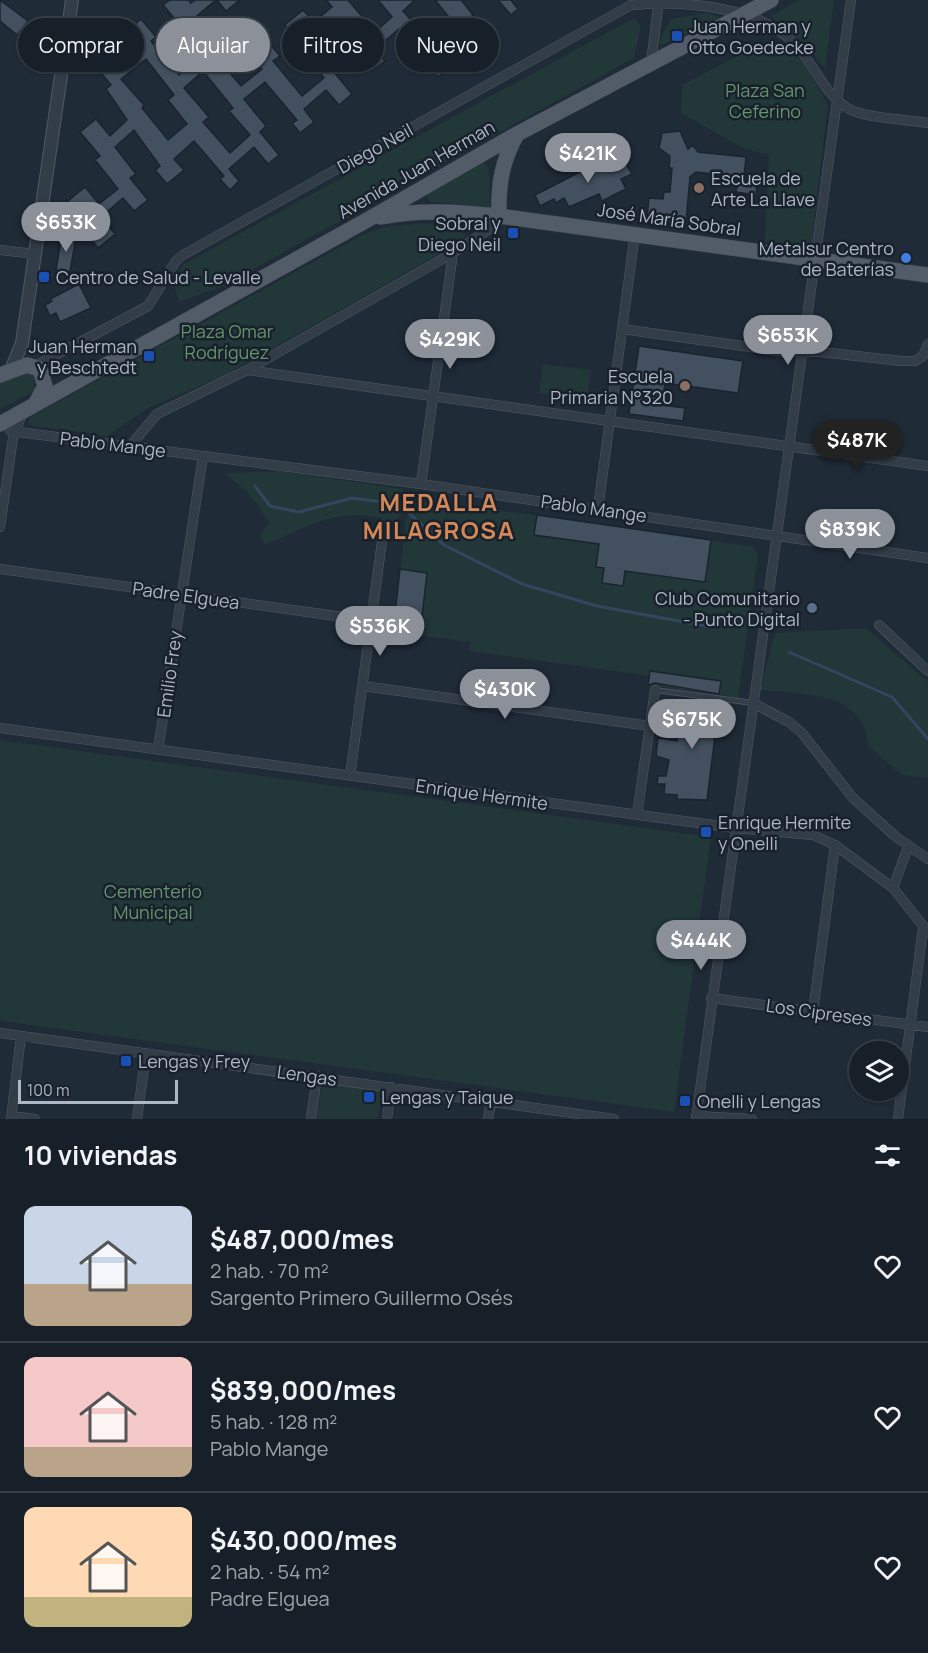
<!DOCTYPE html>
<html lang="es">
<meta charset="utf-8">
<style>
body{margin:0;font-family:Manrope,sans-serif;background:#242d35;color:#f1f3f6;height:100vh;display:flex;flex-direction:column;font-size:22px;white-space:nowrap}
*{box-sizing:border-box;margin:0}
p{font-size:20px;color:#9ea3a8}
.icon{flex:none;width:33px;height:33px;fill:none;stroke:currentColor;stroke-width:2;stroke-linecap:round;stroke-linejoin:round}
.map{position:relative;height:1119px;overflow:hidden}
.panel{display:flex;flex-direction:column;background:#172029;flex:1}
.panel>*{flex:none}
.top-card{position:absolute;left:18px;top:18px;width:600px;height:54px;display:flex;gap:12px}
.fabs{position:absolute;left:849px;top:1041px;display:grid;gap:12px}
.fabs a{display:grid;place-items:center;width:60px;height:60px;border-radius:50%;background:#172029;box-shadow:0 2px 4px #0004,0 0 0 2px #363e46;font-size:30px}
.scale{position:absolute;left:18px;bottom:15px;width:160px;box-sizing:border-box;padding-left:6px;border:3px solid #adb7c5;border-top:0;font-size:16px;line-height:21px;white-space:nowrap;color:#adb7c5;-webkit-text-stroke:4px #19222c;paint-order:stroke}
.price{position:absolute;translate:-50% -51px;padding:0 14px;border-radius:21px;background:#8c9099;color:#fff;font-size:20px;line-height:39px;filter:drop-shadow(0 2px 3px #0008)}
.price::after{content:'';position:absolute;left:50%;top:36px;width:18px;height:14px;margin-left:-9px;background:inherit;clip-path:polygon(0 0,100% 0,50% 100%)}
.price.on{background:#222;color:#fff}
ul{padding:0;list-style:none}
li{display:flex;align-items:center;gap:18px;height:150px;padding:0 24px}
li+li{border-top:2px solid #363e46}
li span{display:grid;place-items:center;flex:none;width:168px;height:120px;border-radius:12px;color:#555}
li>.icon{margin-inline-start:auto}
span .icon{width:72px;height:72px;fill:#fffc;stroke-width:1}
li b{font-size:26px}
h2{display:flex;justify-content:space-between;align-items:center;height:72px;padding:0 24px;font-size:26px}
.chip{padding:0 21px;border-radius:27px;background:#172029;box-shadow:0 2px 4px #0004,0 0 0 2px #363e46;font-size:21px;line-height:54px}
.chip.on{background:#8c9099;color:#fff}
.map>svg:first-child{display:block}
.green{fill:#213738}
.lines{fill:none;stroke-linecap:round;stroke-linejoin:round}
.stream{stroke:#32475f;stroke-width:3}
.building{fill:#42505f;stroke:#1b242e;stroke-width:1.5;fill-rule:evenodd}
.service-casing{stroke:#505a66;stroke-width:6}
.minor-casing{stroke:#505a66;stroke-width:10}
.tertiary-casing{stroke:#505a66;stroke-width:14}
.primary-casing{stroke:#3c4651;stroke-width:16}
.service{stroke:#333d48;stroke-width:4.5}
.minor{stroke:#333d48;stroke-width:9}
.tertiary{stroke:#333d48;stroke-width:12}
.primary{stroke:#515c68;stroke-width:15}
.transit-dot{fill:#1a4fb4;stroke:#19222c;stroke-width:2}
.education-dot{fill:#8d6e63;stroke:#19222c;stroke-width:2}
.shop-dot{fill:#3f7fe0;stroke:#19222c;stroke-width:2}
.service-dot{fill:#5c6f8a;stroke:#19222c;stroke-width:2}
.labels{text-anchor:middle;dominant-baseline:central;stroke-width:5;stroke-linejoin:round;paint-order:stroke}
.poi-label{font-size:18px;fill:#adb7c5;stroke:#19222c;text-anchor:start}
.park-label{font-size:18px;fill:#65956d;stroke:#19222c}
.street-label{font-size:18px;fill:#adb7c5;stroke:#19222c}
.district-label{font-size:24px;font-weight:bold;letter-spacing:1.5px;fill:#d48858;stroke:#19222c}
</style>
<div class="map">
<svg width="928" height="1119" viewBox="0 0 928 1119">
<rect width="100%" height="100%" fill="#1f2b37"/>
<!-- green -->
<path class="green" d="M798 0H834L825 69 805 44 771 16Z
M706 13 723 18 660 46 659 39 671 19Z
M634 18 641 27 634 58 221 287 179 302 172 280 184 264Z
M769 39 787 47 804 63 828 105 811 247 765 241 769 155 743 148 681 113 682 85Z
M480 163H485L489 168 490 207 431 202 427 199V193Z
M422 223 463 228 465 235 462 241 223 376 150 407 107 436 28 425 29 418 364 234 385 227Z
M543 364 591 370 587 399 539 393Z
M25 372 34 376 35 391 0 409V383Z
M279 471 402 489 411 497 392 529 379 530 382 518C330 509 311 526 265 545L259 535 269 523C257 501 244 487 223 473Z
M417 502 537 515 754 547 758 554 738 698 648 685 649 676 470 651V642L393 632 406 519Z
M866 628 928 682V778L902 775 868 746C865 691 802 694 760 690L775 633Z
M0 740 711 837 674 1112 0 1021Z
M322 1083 382 1091 378 1119H317Z"/>
<g class="lines">
<!-- stream -->
<path class="stream" d="M255 486 270 506 299 512 352 498 399 504 444 545 522 584 597 606 706 626
M789 652 892 697 928 739"/>
</g>
<!-- building -->
<path class="building" d="M0 0 28 21 17 35 0 21Z
M170 0H188L191 3 195 0H216L193 19 215 45 211 51 241 86 262 69 252 57 269 43 280 56 273 61 302 96 324 78 299 48 302 46 285 25 303 10 314 22 332 7 326 0H348L375 32 392 17 378 0H415L403 11 433 45 457 27 435 0H461L473 15 469 19 488 42 473 54 460 39 437 58 447 69 438 77 399 29 375 49 385 61 376 68 336 21 314 39 337 66 333 71 352 94 339 105 326 90 304 109 314 122 300 133 292 123 297 120 265 82 244 99 266 126 260 132 279 155 268 164 254 147 229 169 239 181 230 190 220 179 224 176 194 141 174 159 184 170 167 184 155 170 160 166 134 130 115 147 136 174 130 178 148 200 134 211 123 198 101 217 115 234 98 248 84 230 89 226 68 201 85 187 99 204 118 189 95 160 100 156 80 132 96 119 110 136 127 120 106 89 111 85 92 62 106 50 119 65 140 48 126 32 141 19 156 37 151 41 179 75 199 59 175 29 180 25 163 5ZM146 59 174 95 168 100 187 124 168 140 142 108 144 105 121 79ZM203 71 233 108 229 111 250 135 230 153 203 122 209 117 184 88Z
M217 0H240L226 11Z
M498 0H511L518 9 511 15Z
M680 131 688 149 693 145 698 152 746 157 744 177 696 172 690 177 686 221 647 217 649 198 663 199 664 192H670L672 168H669L670 156 659 148 662 133Z
M609 157 614 168 625 162 632 174 621 179 626 189 602 201 599 194 569 207 564 198 556 203 554 199 540 206 535 195Z
M738 181 757 184 756 195 736 192Z
M62 234 76 237 70 272 56 270Z
M79 284 91 308 60 322 56 313 50 316 45 305 52 301 50 299Z
M639 346 743 361 738 393 665 383 662 405 685 408 683 421 629 414Z
M537 515 711 540 705 582 625 571 623 586 602 583 604 568 596 567 599 544 534 535Z
M400 569 427 573 421 625 394 622Z
M650 671 721 681 719 694 655 683 648 685Z
M683 698 723 704 722 736H715L707 800 677 799V795L664 794 665 784H657L658 776H666L669 760 656 756 658 738 677 741Z"/>
<g class="lines">
<!-- service casing -->
<g class="service-casing">
<path id="service" d="M655 690 753 703"/>
</g>
<!-- minor casing -->
<g class="minor-casing">
<path id="minor" d="M651 63 659 0
M0 250 35 254
M622 329 785 352H821L901 361H915L923 356 928 344
M35 366 148 306 176 261 183 255 631 5C684 0 767 6 801 51 816 70 829 100 851 110 867 118 909 120 928 123
M247 370 928 466
M10 431 421 484 928 558
M130 446 157 414 247 370 453 253 491 228 499 216
M421 484 453 253
M598 509 635 233
M0 527 13 438 23 412
M0 569 372 621
M879 625 928 671
M363 686 650 726
M753 703 789 722 802 733 853 798 896 837 928 859
M0 728 735 828 813 835 835 845 893 888 928 932
M158 750 203 456
M350 776 383 534
M637 815 655 690
M893 888 908 847
M711 998 928 1027
M813 1012 835 845
M0 1033 614 1119
M11 1116 35 1119
M696 1116 752 1119
M11 1119 21 1036
M137 1119 146 1053
M311 1119 317 1076
M387 1119 391 1087
M488 1119 491 1101
M696 1119 851 0
M898 1119 923 928"/>
</g>
<!-- tertiary casing -->
<g class="tertiary-casing">
<path id="tertiary" d="M11 370 22 343 72 0"/>
</g>
<!-- primary casing -->
<g class="primary-casing">
<path id="primary" d="M499 216C498 184 502 161 517 134
M381 217C421 209 459 212 499 216L928 275
M0 375 27 365 40 369 45 386 36 403
M0 424 369 219 517 134 771 0"/>
</g>
<!-- service -->
<use href="#service" class="service"/>
<!-- minor -->
<use href="#minor" class="minor"/>
<!-- tertiary -->
<use href="#tertiary" class="tertiary"/>
<!-- primary -->
<use href="#primary" class="primary"/>
</g>
<!-- markers -->
<g class="transit-dot">
<rect x="671" y="30" width="12" height="12" rx="3"/>
<rect x="507" y="227" width="12" height="12" rx="3"/>
<rect x="38" y="271" width="12" height="12" rx="3"/>
<rect x="143" y="350" width="12" height="12" rx="3"/>
<rect x="700" y="826" width="12" height="12" rx="3"/>
<rect x="120" y="1055" width="12" height="12" rx="3"/>
<rect x="363" y="1091" width="12" height="12" rx="3"/>
<rect x="679" y="1095" width="12" height="12" rx="3"/>
</g>
<g class="education-dot">
<circle cx="699" cy="188" r="6"/>
<circle cx="685" cy="386" r="6"/>
</g>
<circle class="shop-dot" cx="906" cy="258" r="6"/>
<circle class="service-dot" cx="812" cy="608" r="6"/>
<g class="labels">
<!-- poi labels -->
<g class="poi-label">
<text x="689" y="26">Juan Herman y<tspan x="689" dy="21">Otto Goedecke</tspan></text>
<text x="711" y="178">Escuela de<tspan x="711" dy="21">Arte La Llave</tspan></text>
<text x="501" y="223" text-anchor="end">Sobral y<tspan x="501" dy="21">Diego Neil</tspan></text>
<text x="894" y="248" text-anchor="end">Metalsur Centro<tspan x="894" dy="21">de Baterías</tspan></text>
<text x="56" y="277">Centro de Salud - Levalle</text>
<text x="137" y="346" text-anchor="end">Juan Herman<tspan x="137" dy="21">y Beschtedt</tspan></text>
<text x="673" y="376" text-anchor="end">Escuela<tspan x="673" dy="21">Primaria N°320</tspan></text>
<text x="800" y="598" text-anchor="end">Club Comunitario<tspan x="800" dy="21">- Punto Digital</tspan></text>
<text x="718" y="822">Enrique Hermite<tspan x="718" dy="21">y Onelli</tspan></text>
<text x="138" y="1061">Lengas y Frey</text>
<text x="381" y="1097">Lengas y Taique</text>
<text x="697" y="1101">Onelli y Lengas</text>
</g>
<!-- park labels -->
<g class="park-label">
<text x="765" y="90">Plaza San<tspan x="765" dy="21">Ceferino</tspan></text>
<text x="227" y="331">Plaza Omar<tspan x="227" dy="21">Rodríguez</tspan></text>
<text x="153" y="891">Cementerio<tspan x="153" dy="21">Municipal</tspan></text>
</g>
<!-- street labels -->
<g class="street-label">
<text transform="translate(375 148) rotate(-29)">Diego Neil</text>
<text transform="translate(416 169) rotate(-30)">Avenida Juan Herman</text>
<text transform="translate(669 219) rotate(8)">José María Sobral</text>
<text transform="translate(113 444) rotate(7)">Pablo Mange</text>
<text transform="translate(594 508) rotate(8)">Pablo Mange</text>
<text transform="translate(186 595) rotate(8)">Padre Elguea</text>
<text transform="translate(169 674) rotate(-82)">Emilio Frey</text>
<text transform="translate(482 794) rotate(8)">Enrique Hermite</text>
<text transform="translate(819 1012) rotate(8)">Los Cipreses</text>
<text transform="translate(307 1075) rotate(8)">Lengas</text>
</g>
<!-- district labels -->
<g class="district-label">
<text x="439" y="501">MEDALLA<tspan x="439" dy="28">MILAGROSA</tspan></text>
</g>
</g>
</svg>
<div class="fabs">
<a><svg class="icon" aria-label="layers" viewBox="0 0 24 24"><path d="M12 4l9 5-9 5-9-5zM3 14l9 5 9-5"/></svg></a>
</div>
<div class="scale">100 m</div>
<b class="price" style="left:588px;top:184px">$421K</b>
<b class="price" style="left:66px;top:253px">$653K</b>
<b class="price" style="left:788px;top:366px">$653K</b>
<b class="price" style="left:450px;top:370px">$429K</b>
<b class="price on" style="left:857px;top:471px">$487K</b>
<b class="price" style="left:850px;top:560px">$839K</b>
<b class="price" style="left:380px;top:657px">$536K</b>
<b class="price" style="left:505px;top:720px">$430K</b>
<b class="price" style="left:692px;top:750px">$675K</b>
<b class="price" style="left:701px;top:971px">$444K</b>
<div class="top-card">
<a class="chip">Comprar</a>
<a class="chip on">Alquilar</a>
<a class="chip">Filtros</a>
<a class="chip">Nuevo</a>
</div>
</div>
<section class="panel">
<h2>10 viviendas<svg class="icon" aria-label="filters" viewBox="0 0 24 24"><path d="M4 7h16M4 17h16"/><circle cx="9" cy="7" r="2"/><circle cx="15" cy="17" r="2"/></svg></h2>
<ul>
<li><span style="background:linear-gradient(#c9d6e8 65%,#b9a48a 0)"><svg class="icon" aria-label="home" viewBox="0 0 24 24"><path d="M3 11l9-7 9 7M6 9v11h12V9"/></svg></span><div><b>$487,000/mes</b><p>2 hab. · 70 m²</p><p>Sargento Primero Guillermo Osés</p></div><svg class="icon" aria-label="heart" viewBox="0 0 24 24"><path d="M12 20l-8-8c-3-5 5-10 8-4 3-6 11-1 8 4z"/></svg></li>
<li><span style="background:linear-gradient(#f6c9c9 75%,#b9a48a 0)"><svg class="icon" aria-label="home" viewBox="0 0 24 24"><path d="M3 11l9-7 9 7M6 9v11h12V9"/></svg></span><div><b>$839,000/mes</b><p>5 hab. · 128 m²</p><p>Pablo Mange</p></div><svg class="icon" aria-label="heart" viewBox="0 0 24 24"><path d="M12 20l-8-8c-3-5 5-10 8-4 3-6 11-1 8 4z"/></svg></li>
<li><span style="background:linear-gradient(#ffd9b3 75%,#c2b280 0)"><svg class="icon" aria-label="home" viewBox="0 0 24 24"><path d="M3 11l9-7 9 7M6 9v11h12V9"/></svg></span><div><b>$430,000/mes</b><p>2 hab. · 54 m²</p><p>Padre Elguea</p></div><svg class="icon" aria-label="heart" viewBox="0 0 24 24"><path d="M12 20l-8-8c-3-5 5-10 8-4 3-6 11-1 8 4z"/></svg></li>
</ul>
</section>
